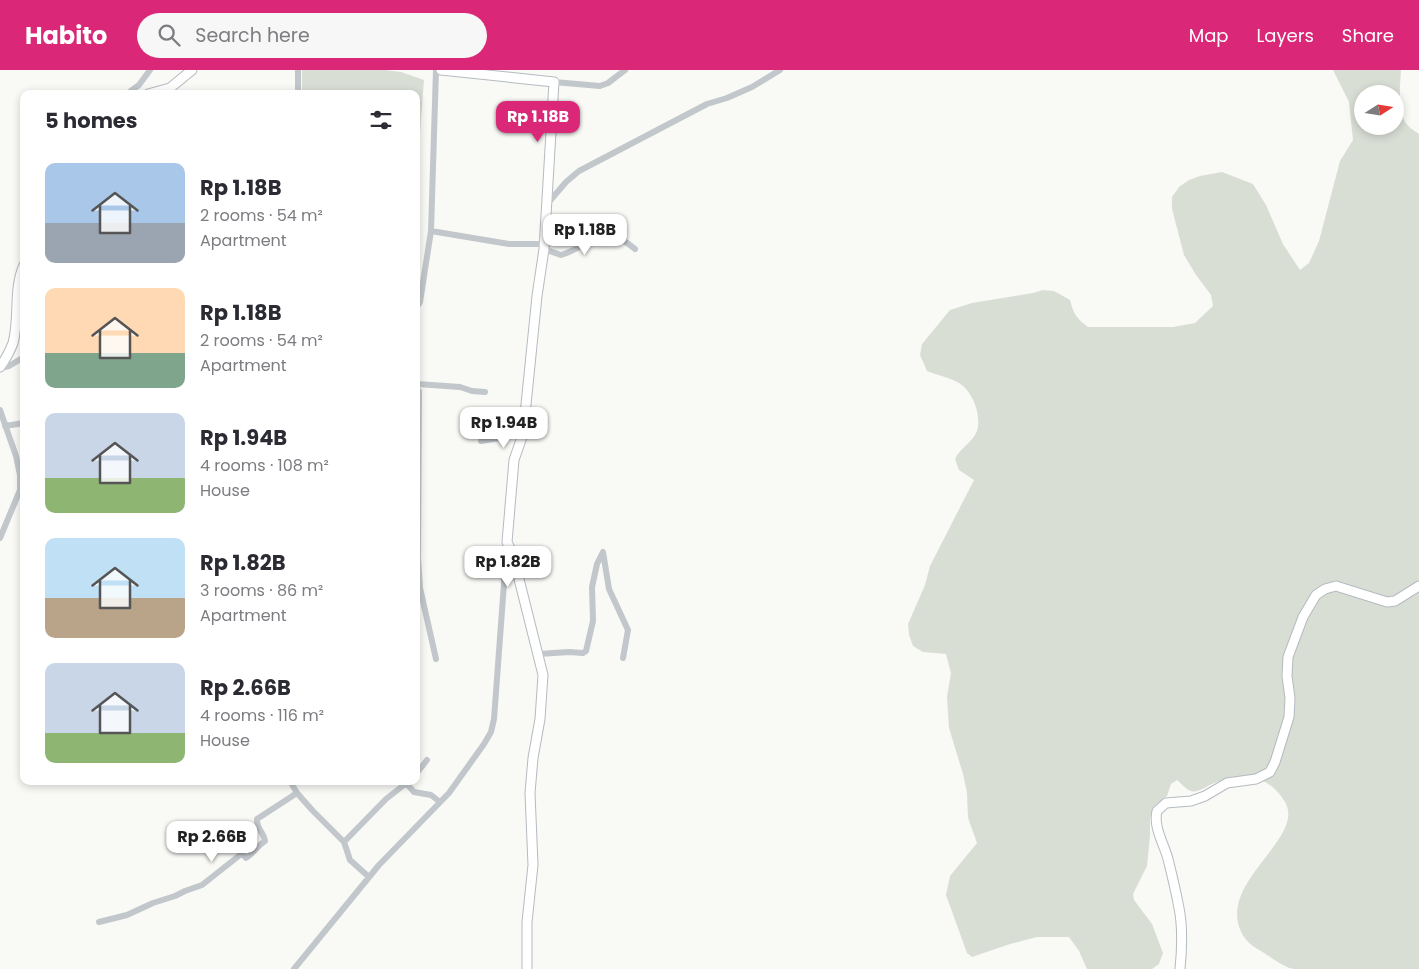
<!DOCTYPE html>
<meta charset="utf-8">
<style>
body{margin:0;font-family:Poppins,sans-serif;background:#f7f7f7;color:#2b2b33;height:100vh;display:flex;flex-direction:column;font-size:19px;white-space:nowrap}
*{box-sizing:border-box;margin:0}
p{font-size:16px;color:#7c7c81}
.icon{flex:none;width:28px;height:28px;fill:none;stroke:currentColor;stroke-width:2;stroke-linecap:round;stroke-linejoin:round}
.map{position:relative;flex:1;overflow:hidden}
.side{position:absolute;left:20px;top:20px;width:400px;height:695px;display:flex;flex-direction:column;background:#fff;border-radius:10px;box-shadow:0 2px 8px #0003}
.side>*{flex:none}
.needle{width:32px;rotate:78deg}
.buttons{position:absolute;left:1354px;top:15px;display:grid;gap:10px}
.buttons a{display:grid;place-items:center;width:50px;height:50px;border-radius:50%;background:#fff;box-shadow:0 2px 8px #0003;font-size:25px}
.price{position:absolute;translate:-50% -42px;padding:0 11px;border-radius:10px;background:#fff;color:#222;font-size:16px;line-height:32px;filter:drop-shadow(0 1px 2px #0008)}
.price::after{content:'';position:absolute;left:50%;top:30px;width:15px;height:11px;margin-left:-8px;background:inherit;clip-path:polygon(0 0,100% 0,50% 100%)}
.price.selected{background:#db2777;color:#fff}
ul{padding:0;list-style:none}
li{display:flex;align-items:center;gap:15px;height:125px;padding:0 25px}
li span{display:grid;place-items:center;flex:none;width:140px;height:100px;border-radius:10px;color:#555}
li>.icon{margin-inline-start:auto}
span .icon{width:60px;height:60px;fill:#fffc;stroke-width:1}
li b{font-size:21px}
h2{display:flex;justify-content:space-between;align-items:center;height:60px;padding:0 25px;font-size:21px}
header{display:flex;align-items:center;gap:30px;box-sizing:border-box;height:70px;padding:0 25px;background:#db2777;color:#fff}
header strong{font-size:24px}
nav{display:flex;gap:28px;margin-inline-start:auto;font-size:18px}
.search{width:350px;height:45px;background:#f7f7f7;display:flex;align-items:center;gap:12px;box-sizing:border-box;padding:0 18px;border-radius:28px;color:#7c7c81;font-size:19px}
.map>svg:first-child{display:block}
.green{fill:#d9ded5;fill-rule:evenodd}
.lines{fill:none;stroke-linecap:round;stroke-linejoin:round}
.secondary-casing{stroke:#b4bbc0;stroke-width:11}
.street{stroke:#c2c7cb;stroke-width:6}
.secondary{stroke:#fff;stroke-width:9}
</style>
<header>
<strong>Habito</strong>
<div class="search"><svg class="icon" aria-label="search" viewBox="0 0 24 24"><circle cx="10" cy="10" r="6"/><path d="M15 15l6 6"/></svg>Search here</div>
<nav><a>Map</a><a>Layers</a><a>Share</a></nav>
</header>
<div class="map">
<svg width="1419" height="899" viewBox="0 0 1419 899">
<rect width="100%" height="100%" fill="#f9f9f6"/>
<!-- green -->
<path class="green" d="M302 0H385L401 2 424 10 418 88 416 87V24H302Z
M1333 0H1401C1400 15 1398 35 1404 50 1407 56 1414 61 1419 64V899C1390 899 1361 899 1332 899 1320 899 1306 899 1294 899 1285 898 1269 886 1261 881 1249 875 1241 866 1238 853 1228 806 1305 766 1285 732 1267 703 1242 702 1212 714 1206 717 1197 723 1191 721 1186 720 1181 713 1177 710L1171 714 1167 726 1153 737 1150 749V766L1147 796 1133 824 1134 830 1152 854 1163 883 1159 894 1152 899H1087L1079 881 1069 867H1037L1010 874 972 887 967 883 946 825 950 806 977 773 968 748 967 723 963 704 949 658 947 627 951 603 946 584 923 582 913 576 909 565 908 554 925 515 930 496 974 410 959 400 955 389C960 378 973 372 977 361 982 345 972 319 957 312 948 307 937 305 927 301L920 285 922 274 950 240 972 233 1033 223 1043 220 1054 221 1070 230C1073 243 1077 249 1088 257H1173L1195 253 1213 236 1211 225 1196 205 1184 185 1172 139V127L1179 117 1189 110 1200 106 1222 102 1253 114 1266 135 1283 174 1300 200 1309 193 1319 171 1340 91 1353 70 1349 32ZM1362 24H1395V56H1362Z"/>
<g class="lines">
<!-- secondary casing -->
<g class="secondary-casing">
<path id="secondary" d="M441 0 554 12 544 179 537 226 523 364 514 390 507 472 513 485 543 605 540 649 533 688 530 723 533 795 527 852V899
M148 24 170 18 192 0
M0 297C5 290 10 281 13 273 20 247 13 219 24 195
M1180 899C1182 879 1183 858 1179 838 1176 822 1172 805 1168 789 1164 774 1153 757 1157 741L1166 733 1191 731 1205 726 1227 713 1256 709 1270 702 1275 692 1289 647 1290 628 1287 606 1288 587 1303 547 1316 525 1325 519 1336 516 1387 532 1395 531 1419 516"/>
</g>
<!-- street -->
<path class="street" d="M298 0V24
M554 12 600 16 608 13 625 0
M127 24 139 15 150 0
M548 133 566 112 579 101 707 34 727 28 752 17 780 0
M431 161 509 174H544
M544 179 561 185C594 175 601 150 635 179
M416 238 420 232 431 161 436 0
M0 298 9 296 24 287
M417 314 460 317 472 321 485 322
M416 320 419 321 418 489 420 518 436 589
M0 340 16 386 20 405V420L0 468
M5 356 24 353
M481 371 523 364
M539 584 569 582 583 583 586 581 593 551 592 517 597 494 603 482 609 519 628 560 623 588
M416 704 427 690
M290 711 297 723 313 741 344 772 350 790 369 807
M407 714 414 722 431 725 440 732
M344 772 386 729 409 711
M99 852 127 845 153 833 175 826 185 821 202 815 240 785 242 784 246 788C253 784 257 776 265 771 264 763 256 758 257 749L297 723
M294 899 379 795 449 723 484 674 491 662 494 649 507 473"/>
<!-- secondary -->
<use href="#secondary" class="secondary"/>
</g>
</svg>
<div class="buttons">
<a><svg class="needle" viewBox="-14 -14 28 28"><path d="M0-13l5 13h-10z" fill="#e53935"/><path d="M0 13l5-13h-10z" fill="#7c7c81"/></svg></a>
</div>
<b class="price selected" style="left:538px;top:73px">Rp 1.18B</b>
<b class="price" style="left:585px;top:186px">Rp 1.18B</b>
<b class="price" style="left:504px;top:379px">Rp 1.94B</b>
<b class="price" style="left:508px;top:518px">Rp 1.82B</b>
<b class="price" style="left:212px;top:793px">Rp 2.66B</b>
<section class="side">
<h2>5 homes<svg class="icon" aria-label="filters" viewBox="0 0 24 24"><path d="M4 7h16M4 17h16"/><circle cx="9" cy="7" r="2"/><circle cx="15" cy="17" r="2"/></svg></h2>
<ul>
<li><span style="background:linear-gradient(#a9c7e8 60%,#9aa5b1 0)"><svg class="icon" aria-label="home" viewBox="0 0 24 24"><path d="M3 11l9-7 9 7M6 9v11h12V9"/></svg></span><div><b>Rp 1.18B</b><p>2 rooms · 54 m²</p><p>Apartment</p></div></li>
<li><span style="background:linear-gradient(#ffd9b3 65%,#7fa58c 0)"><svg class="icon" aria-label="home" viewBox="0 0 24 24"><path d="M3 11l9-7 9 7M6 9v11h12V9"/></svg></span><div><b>Rp 1.18B</b><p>2 rooms · 54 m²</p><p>Apartment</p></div></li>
<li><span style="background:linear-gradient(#c9d6e8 65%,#8fb573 0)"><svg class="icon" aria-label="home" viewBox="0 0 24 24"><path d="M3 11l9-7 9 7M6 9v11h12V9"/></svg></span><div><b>Rp 1.94B</b><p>4 rooms · 108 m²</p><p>House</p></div></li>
<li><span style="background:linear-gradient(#bfe0f5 60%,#b9a48a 0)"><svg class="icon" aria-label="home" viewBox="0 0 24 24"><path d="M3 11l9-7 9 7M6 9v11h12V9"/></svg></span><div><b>Rp 1.82B</b><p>3 rooms · 86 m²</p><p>Apartment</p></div></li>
<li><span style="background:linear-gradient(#c9d6e8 70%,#8fb573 0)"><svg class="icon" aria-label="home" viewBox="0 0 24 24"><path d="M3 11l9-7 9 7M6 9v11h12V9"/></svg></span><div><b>Rp 2.66B</b><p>4 rooms · 116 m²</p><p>House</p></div></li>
</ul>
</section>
</div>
